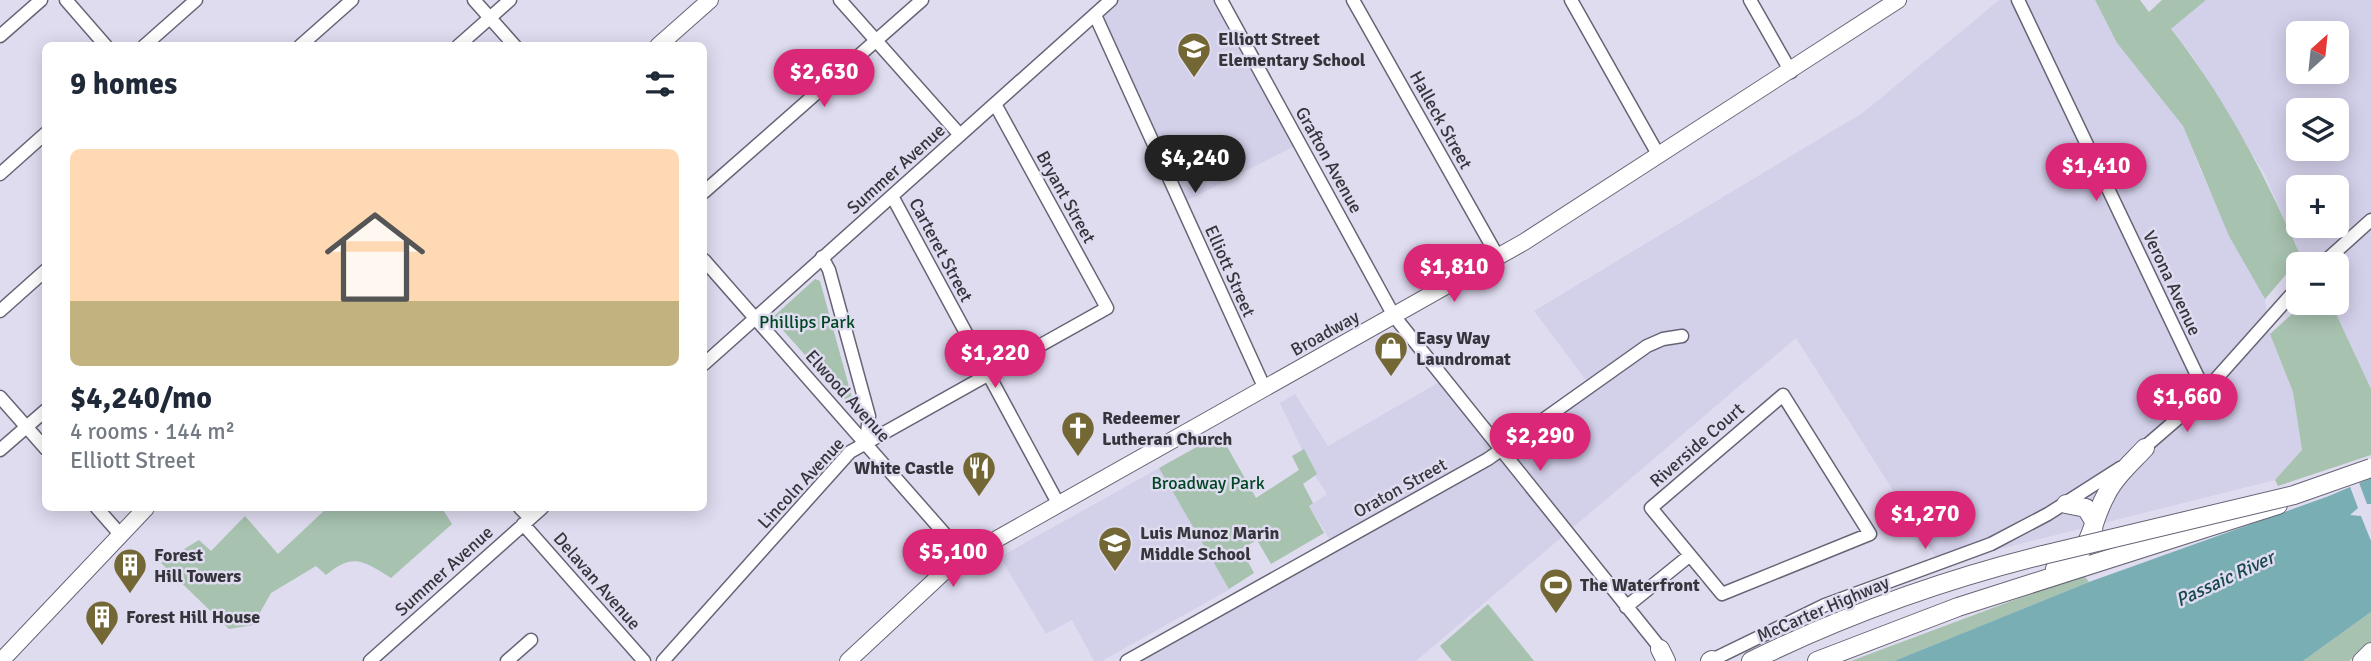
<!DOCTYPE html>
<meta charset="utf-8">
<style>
body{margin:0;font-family:Signika,sans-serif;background:#f6f6f7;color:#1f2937;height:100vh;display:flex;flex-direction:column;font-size:26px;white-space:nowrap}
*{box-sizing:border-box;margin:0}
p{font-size:23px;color:#747a83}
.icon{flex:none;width:38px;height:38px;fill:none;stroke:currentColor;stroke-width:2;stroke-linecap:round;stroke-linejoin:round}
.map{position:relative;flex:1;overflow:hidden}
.sheet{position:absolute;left:42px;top:42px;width:665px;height:469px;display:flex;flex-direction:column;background:#fff;border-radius:10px;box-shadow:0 4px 18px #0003}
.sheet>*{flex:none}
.needle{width:46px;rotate:27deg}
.buttons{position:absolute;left:2286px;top:21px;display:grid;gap:14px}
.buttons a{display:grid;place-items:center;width:63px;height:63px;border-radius:10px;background:#fff;box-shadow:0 4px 18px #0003;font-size:35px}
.price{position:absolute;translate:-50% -60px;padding:0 16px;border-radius:24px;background:#db2777;color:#fff;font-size:23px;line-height:46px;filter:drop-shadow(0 2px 4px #0008)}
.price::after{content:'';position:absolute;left:50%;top:42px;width:21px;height:16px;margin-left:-10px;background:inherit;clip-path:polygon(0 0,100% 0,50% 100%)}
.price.current{background:#222;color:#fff}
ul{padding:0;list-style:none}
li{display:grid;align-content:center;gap:14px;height:371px;padding:0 28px}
li span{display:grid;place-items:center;height:217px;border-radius:10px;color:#555}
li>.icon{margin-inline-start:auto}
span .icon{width:126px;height:126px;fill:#fffc;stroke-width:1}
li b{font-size:30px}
h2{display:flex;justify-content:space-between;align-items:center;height:84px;padding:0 28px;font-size:30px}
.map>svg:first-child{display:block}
.built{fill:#d3d0ea;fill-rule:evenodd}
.green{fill:#a7c2af}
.water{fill:#79aeb4}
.pier{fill:#dfdcf0}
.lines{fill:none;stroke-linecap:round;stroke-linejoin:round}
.minor-casing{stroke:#666475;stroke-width:15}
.major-casing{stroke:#666475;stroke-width:18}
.highway-casing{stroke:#666475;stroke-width:20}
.minor{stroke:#fff;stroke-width:12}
.major{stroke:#fff;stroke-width:16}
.highway{stroke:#fff;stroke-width:18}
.highway-bridge-casing{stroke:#666475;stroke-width:20;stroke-linecap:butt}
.highway-bridge{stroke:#fff;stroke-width:18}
.labels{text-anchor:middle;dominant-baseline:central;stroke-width:5;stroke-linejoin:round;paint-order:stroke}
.poi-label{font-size:18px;font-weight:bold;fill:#36353c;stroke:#dfdcf0;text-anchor:start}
.street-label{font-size:18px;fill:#36353c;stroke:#dfdcf0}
.park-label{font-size:18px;fill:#004624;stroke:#dfdcf0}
.water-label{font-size:19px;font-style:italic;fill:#18484e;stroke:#dfdcf0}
</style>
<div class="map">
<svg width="2371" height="661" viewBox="0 0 2371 661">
<rect width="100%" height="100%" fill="#dfdcf0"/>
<!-- built -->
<path class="built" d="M1111 0H1218L1297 145 1182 203 1097 13Z
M1999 0H2095L2117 43 2183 126 2202 174 2265 299 2270 334 2293 392 2302 450 2275 480 1940 564 1796 338 1416 661H1130L1333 545 1309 506 1327 494 1313 473 1280 403 1295 394 1328 446 1443 380 1501 452 1592 388 1534 311 1864 112Z
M2206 0H2371V389L2331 303H2336V264H2306L2301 257 2265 175 2192 55 2171 29ZM2298 33H2336V72H2298ZM2298 110H2336V149H2298ZM2298 187H2336V226H2298Z
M1159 468 1230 589 1102 661H1094L1072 620 1046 634 1000 557Z"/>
<!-- green -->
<path class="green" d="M2095 0H2140L2149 12 2162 0H2206L2171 29C2226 99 2266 177 2301 257L2265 299 2229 236 2183 126 2117 43Z
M815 279 820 281 856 412 772 318Z
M2304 303H2331L2371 389V455L2278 486 2275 480 2302 450 2293 392 2270 334Z
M1220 434 1256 498 1299 470 1292 456 1304 449 1317 474 1303 484 1313 503 1309 506 1324 533 1271 564 1257 540 1241 549 1254 573 1229 589 1159 468Z
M327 508H442L452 524 391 578C364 561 353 552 326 575L316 566 271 593 253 625 229 629 161 563 199 540 211 551 245 516 278 554Z
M2083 574 2089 582 1894 661H1851Z
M1488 604 1534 661H1452L1440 646Z
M2371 612V641L2349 661H2303Z"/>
<!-- water -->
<path class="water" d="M2371 478V612L2303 661H1894L2089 582 2329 496Z"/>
<!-- pier -->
<path class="pier" d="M2358 480 2367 504H2371V541L2361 516 2350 515 2358 508 2349 484Z"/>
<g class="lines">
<!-- minor casing -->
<g class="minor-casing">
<path id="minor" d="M66 0 106 46
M474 0 515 46
M840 0 960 135
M1221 0 1394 316 1665 654
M1353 0 1498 257
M1571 0 1659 156
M1750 0 1791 72
M2018 0 2205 392
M1095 15 1265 389
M0 36 41 0
M144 46 196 0
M300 46 352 0
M458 46 510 0
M0 174 46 133
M704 192 922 0
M892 196 1059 505
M822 257 829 270 869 416 866 442
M704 260 965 557
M2322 264 2371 220
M0 311 46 270
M704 364 1111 0
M1783 395 1870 534 1722 594 1651 508Z
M0 397 46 449
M0 450 46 410
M2139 452 2190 408 2298 287
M97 508 119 533
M520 508 530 518
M523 524 644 661
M1626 607 1689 556
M370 661 542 508
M507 661 531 640
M663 661 850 452 1107 308 995 104
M1127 661 1488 459 1647 346 1663 339 1682 336
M1710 661 1825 605 1991 544 2048 514 2120 468"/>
</g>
<!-- major casing -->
<g class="major-casing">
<path id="major" d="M658 46 710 0
M1 661 146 508
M848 661 946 570 965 557 1524 242 1898 0
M2361 661 2371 651"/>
</g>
<!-- highway casing -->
<g class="highway-casing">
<path id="highway" d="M2066 504 2086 508 2094 521 2093 531
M2055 569C2097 550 2087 529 2106 495 2115 477 2131 463 2145 448
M1660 649 1666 661
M1710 661 1712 660
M1751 661C1845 615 1942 580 2043 555
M1817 661 1958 607 2278 505"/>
</g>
<!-- minor -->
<use href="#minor" class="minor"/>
<!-- major -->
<use href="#major" class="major"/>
<!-- highway -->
<use href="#highway" class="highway"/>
<!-- highway-bridge casing -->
<g class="highway-bridge-casing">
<path id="highway-bridge" d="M2043 555 2294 495 2371 468"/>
</g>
<!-- highway-bridge -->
<use href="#highway-bridge" class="highway-bridge"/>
</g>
<!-- icons -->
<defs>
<g id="school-pin" transform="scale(1.75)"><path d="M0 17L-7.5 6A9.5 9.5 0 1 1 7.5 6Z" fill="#736835" stroke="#dfdcf0"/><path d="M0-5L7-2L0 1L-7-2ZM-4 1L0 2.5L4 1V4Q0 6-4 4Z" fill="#fff"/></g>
<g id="shop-pin" transform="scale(1.75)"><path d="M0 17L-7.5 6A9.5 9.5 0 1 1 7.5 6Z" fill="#736835" stroke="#dfdcf0"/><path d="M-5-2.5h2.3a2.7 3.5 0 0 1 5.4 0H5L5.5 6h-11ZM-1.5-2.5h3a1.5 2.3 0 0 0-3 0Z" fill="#fff"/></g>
<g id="church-pin" transform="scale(1.75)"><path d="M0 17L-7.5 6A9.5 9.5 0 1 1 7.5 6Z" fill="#736835" stroke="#dfdcf0"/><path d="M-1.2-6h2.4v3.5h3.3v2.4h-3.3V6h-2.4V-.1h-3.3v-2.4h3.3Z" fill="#fff"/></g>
<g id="restaurant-pin" transform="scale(1.75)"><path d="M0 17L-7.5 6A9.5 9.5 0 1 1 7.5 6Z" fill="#736835" stroke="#dfdcf0"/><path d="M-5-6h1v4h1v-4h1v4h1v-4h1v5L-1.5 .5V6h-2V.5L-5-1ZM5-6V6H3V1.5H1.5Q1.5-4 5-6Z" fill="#fff"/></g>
<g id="building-pin" transform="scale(1.75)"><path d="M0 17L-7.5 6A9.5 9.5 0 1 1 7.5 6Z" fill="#736835" stroke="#dfdcf0"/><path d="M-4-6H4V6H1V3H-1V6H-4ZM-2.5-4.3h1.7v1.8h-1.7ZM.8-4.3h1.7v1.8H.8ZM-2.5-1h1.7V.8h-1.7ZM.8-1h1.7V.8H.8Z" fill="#fff"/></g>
<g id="stadium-pin" transform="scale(1.75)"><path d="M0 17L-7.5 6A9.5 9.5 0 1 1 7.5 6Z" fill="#736835" stroke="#dfdcf0"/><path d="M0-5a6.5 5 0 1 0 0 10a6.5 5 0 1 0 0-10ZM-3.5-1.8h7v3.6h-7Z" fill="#fff"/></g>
</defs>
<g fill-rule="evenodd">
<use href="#school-pin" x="1194" y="49"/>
<use href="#shop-pin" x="1391" y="348"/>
<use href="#church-pin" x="1078" y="428"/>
<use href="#restaurant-pin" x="979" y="468"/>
<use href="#school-pin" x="1115" y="543"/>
<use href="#building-pin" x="130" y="565"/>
<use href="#stadium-pin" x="1556" y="585"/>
<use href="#building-pin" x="102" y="617"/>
</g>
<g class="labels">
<!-- poi labels -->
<g class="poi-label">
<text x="1218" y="39">Elliott Street<tspan x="1218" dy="21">Elementary School</tspan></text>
<text x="1416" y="338">Easy Way<tspan x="1416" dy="21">Laundromat</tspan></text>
<text x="1102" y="418">Redeemer<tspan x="1102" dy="21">Lutheran Church</tspan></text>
<text x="954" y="468" text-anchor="end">White Castle</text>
<text x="1140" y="533">Luis Munoz Marin<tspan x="1140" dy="21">Middle School</tspan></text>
<text x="154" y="555">Forest<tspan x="154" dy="21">Hill Towers</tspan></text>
<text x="1580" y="585">The Waterfront</text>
<text x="126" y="617">Forest Hill House</text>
</g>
<!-- street labels -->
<g class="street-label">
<text transform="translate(1441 120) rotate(61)">Halleck Street</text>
<text transform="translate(1329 160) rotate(61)">Grafton Avenue</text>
<text transform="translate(896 169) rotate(-42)">Summer Avenue</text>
<text transform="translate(1066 197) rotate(61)">Bryant Street</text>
<text transform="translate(941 250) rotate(62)">Carteret Street</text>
<text transform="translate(1230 271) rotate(66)">Elliott Street</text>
<text transform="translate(2172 283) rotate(65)">Verona Avenue</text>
<text transform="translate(1325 333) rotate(-29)">Broadway</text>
<text transform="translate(848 396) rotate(48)">Elwood Avenue</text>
<text transform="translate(1697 445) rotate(-41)">Riverside Court</text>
<text transform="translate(801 483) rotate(-47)">Lincoln Avenue</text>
<text transform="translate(1400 488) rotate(-29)">Oraton Street</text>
<text transform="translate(444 571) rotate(-42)">Summer Avenue</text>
<text transform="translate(597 581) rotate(49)">Delavan Avenue</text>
<text transform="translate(1823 609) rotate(-23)">McCarter Highway</text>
</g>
<!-- park labels -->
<g class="park-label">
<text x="807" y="322">Phillips Park</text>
<text x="1208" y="483">Broadway Park</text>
</g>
<!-- water labels -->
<g class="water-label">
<text transform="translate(2225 579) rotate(-25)">Passaic River</text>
</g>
</g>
</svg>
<div class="buttons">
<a><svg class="needle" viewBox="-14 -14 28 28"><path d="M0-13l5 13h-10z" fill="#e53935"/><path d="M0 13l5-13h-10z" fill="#747a83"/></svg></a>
<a><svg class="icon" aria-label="layers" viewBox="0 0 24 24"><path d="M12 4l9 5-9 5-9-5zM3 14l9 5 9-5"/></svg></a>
<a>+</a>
<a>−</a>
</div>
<b class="price" style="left:824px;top:109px">$2,630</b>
<b class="price current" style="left:1195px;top:195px">$4,240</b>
<b class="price" style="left:2096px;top:203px">$1,410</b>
<b class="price" style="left:1454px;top:304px">$1,810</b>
<b class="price" style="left:995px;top:390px">$1,220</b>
<b class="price" style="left:2187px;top:434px">$1,660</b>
<b class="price" style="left:1540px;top:473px">$2,290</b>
<b class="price" style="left:1925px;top:551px">$1,270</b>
<b class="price" style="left:953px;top:589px">$5,100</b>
<section class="sheet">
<h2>9 homes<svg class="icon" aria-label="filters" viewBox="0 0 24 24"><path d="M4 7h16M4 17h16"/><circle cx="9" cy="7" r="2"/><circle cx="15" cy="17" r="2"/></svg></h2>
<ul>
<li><span style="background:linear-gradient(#ffd9b3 70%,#c2b280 0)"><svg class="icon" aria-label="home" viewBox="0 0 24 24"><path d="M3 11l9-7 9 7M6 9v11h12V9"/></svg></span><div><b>$4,240/mo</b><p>4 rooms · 144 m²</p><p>Elliott Street</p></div></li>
</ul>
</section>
</div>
